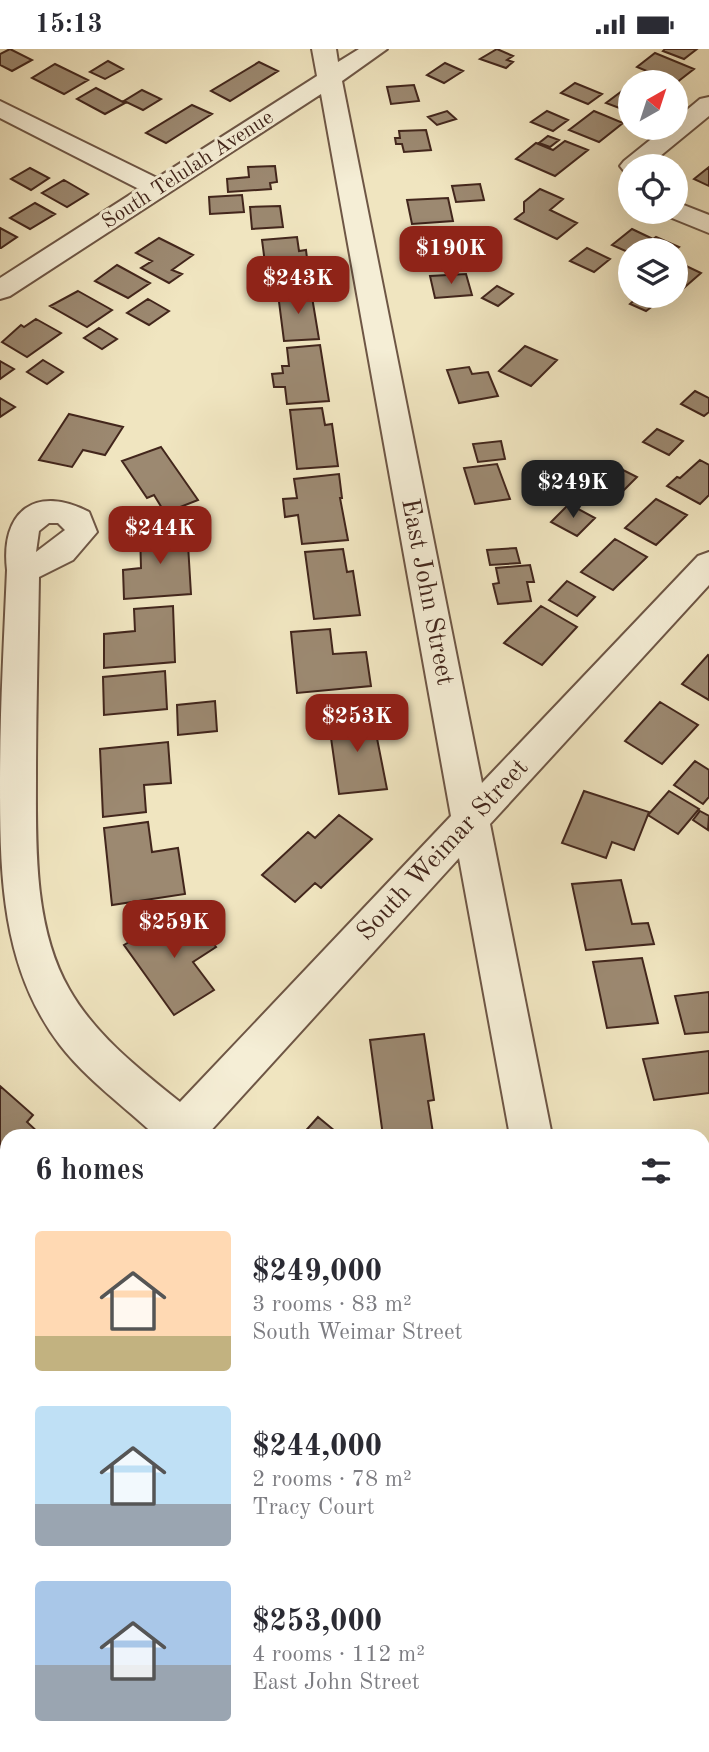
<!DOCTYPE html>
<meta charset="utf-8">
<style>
body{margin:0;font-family:"Old Standard TT",serif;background:#f2f2f3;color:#2b2b33;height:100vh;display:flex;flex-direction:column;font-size:26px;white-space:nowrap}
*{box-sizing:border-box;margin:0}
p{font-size:23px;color:#7c7c81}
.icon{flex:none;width:38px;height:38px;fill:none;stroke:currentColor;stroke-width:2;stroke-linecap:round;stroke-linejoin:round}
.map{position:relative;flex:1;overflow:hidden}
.side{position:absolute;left:0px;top:1080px;width:710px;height:625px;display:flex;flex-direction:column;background:#fff;border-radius:21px 21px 0 0;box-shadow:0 7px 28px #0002}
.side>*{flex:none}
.needle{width:46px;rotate:39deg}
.fabs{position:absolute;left:618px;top:21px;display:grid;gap:14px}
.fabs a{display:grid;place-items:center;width:70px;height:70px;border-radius:50%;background:#fff;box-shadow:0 7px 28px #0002;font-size:35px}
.price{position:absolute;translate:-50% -60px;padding:0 16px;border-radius:14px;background:#8f2418;color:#fff;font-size:23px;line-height:46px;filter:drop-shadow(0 2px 4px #0008)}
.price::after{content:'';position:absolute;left:50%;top:42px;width:21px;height:16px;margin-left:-10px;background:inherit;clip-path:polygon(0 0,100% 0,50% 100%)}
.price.selected{background:#222;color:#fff}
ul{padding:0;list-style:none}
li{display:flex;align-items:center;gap:21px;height:175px;padding:0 35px}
li span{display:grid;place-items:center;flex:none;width:196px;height:140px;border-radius:7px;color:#555}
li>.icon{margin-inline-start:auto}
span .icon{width:84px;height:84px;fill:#fffc;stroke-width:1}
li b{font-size:30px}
h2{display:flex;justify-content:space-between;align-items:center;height:84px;padding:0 35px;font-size:30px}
.status{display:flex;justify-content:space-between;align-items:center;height:49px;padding:0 35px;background:#fff;direction:ltr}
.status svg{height:19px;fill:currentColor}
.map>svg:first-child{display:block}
.building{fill:#9c8971;stroke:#42261c;stroke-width:2}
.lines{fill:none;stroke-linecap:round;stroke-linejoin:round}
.minor-casing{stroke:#6e5645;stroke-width:4}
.minor{fill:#f5eed6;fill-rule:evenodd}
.labels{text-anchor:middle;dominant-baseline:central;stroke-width:6;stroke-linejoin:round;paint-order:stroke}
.far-street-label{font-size:21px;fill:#42261c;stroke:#f5eed6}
.street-label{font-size:26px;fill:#42261c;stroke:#f5eed6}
</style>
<div class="status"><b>15:13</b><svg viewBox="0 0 49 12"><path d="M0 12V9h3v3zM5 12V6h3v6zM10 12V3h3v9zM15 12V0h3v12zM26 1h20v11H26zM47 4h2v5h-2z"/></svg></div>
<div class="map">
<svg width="709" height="1703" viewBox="0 0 709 1703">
<rect width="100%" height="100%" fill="#f0e5c0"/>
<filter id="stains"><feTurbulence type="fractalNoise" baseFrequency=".00286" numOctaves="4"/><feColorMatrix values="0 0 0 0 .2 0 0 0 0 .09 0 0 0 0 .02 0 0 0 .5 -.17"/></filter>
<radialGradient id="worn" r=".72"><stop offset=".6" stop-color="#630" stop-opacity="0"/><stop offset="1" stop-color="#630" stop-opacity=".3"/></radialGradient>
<!-- building -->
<path class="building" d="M10 0 32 11 12 22 0 16V5Z
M497 0 513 7 507 11 513 13 506 19 480 10Z
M665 0H697L684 10 663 2Z
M655 4 694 20 676 34 642 33 654 25 637 18Z
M108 12 123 20 105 30 90 23Z
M259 13 278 22 230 52 211 42Z
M445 14 463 22 444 34 427 26Z
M55 15 88 31 64 45 32 29Z
M575 34 602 45 588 55 561 44Z
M414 36 419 52 391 55 387 38Z
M630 36V63L606 54Z
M96 39 125 54 105 65 77 50Z
M142 41 161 50 143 61 124 52Z
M192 56 212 65 166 94 146 84Z
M447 62 456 70 437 76 428 68Z
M547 62 568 71 553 82 531 73Z
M594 62 623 74 599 93 569 81Z
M426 81 431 101 404 103 402 95H396L395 89H400L399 82Z
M548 87 559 91 550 98 539 94Z
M565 92 588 101 555 127 516 110 536 94 553 101Z
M275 117 277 133 270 134 271 140 228 143 227 130 249 128 248 118Z
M709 118V137L694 130Z
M30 119 49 129 31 141 11 130Z
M64 131 88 145 67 158 42 144Z
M480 135 484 151 456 153 452 137Z
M540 140 563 150 550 161 577 174 557 190 515 170 524 163V153Z
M242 146 244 163 210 165 209 148Z
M448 149 453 172 412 175 407 151Z
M35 154 55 165 30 180 10 169Z
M280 157 283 178 252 180 250 158Z
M0 179 17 188 1 199H0Z
M632 180 653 190 656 188 679 198 675 201H630V204L612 196Z
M297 188 299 202 306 201 310 234 268 237 262 191Z
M159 189 193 206 172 221 182 225 169 234 141 219 152 212 136 204Z
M587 199 610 210 594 223 570 212Z
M682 215 701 224 678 244 676 243V222Z
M117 216 150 234 128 249 95 232Z
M466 225 472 246 435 249 430 227Z
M497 237 513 245 498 257 482 249Z
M78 242 112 261 87 278 50 257Z
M311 242 319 290 284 292 278 245Z
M638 248 654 256 646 262 630 255Z
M148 250 169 262 149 276 127 264Z
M36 270 61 284 27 308 2 293 21 276 24 278Z
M99 279 117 290 102 300 84 289Z
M320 296 329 352 287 355 285 338H274L272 325 283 324 282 317H289L287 299Z
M525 297 557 311 531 337 499 322Z
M43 311 63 323 47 335 27 323Z
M0 312 14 320 0 330Z
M469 318 472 325 488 323 498 347 459 354 447 321Z
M695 342 709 349V363L704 367 681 355Z
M0 349 15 358 0 368Z
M322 359 325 376 332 375 338 417 297 420 290 361Z
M69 365 123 378 105 406 83 401 72 418 39 411Z
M657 380 683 392 669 406 643 393Z
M501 392 505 410 478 413 473 395Z
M161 398 198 451 165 464 154 446 147 449 122 412Z
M700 411 709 416V446L700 455 667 437 677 428 680 429Z
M497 415 510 450 475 455 464 419Z
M611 415 637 428 620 445 594 431Z
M339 425 342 449H340L348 491 302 495 298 466 285 468 283 450 297 449 294 430Z
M656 450 687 466 656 496 625 479Z
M569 455 595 469 577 487 551 473Z
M187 479 191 545 124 550 123 521 141 519 140 483Z
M615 490 647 508 613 541 581 523Z
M516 499 520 514 490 516 487 501Z
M343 500 347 523 353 522 360 566 314 570 305 503Z
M530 516 534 533H527L531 552 498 555 493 535 499 534 496 519Z
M567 532 595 548 577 567 549 551Z
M173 557 175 613 104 619V585L135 582 134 560Z
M541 557 577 578 542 616 504 594Z
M330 580 333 605 366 603 371 637 297 644 291 583Z
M708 606 709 607V651L682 635Z
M165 622 167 660 104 666 103 628Z
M215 652 217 682 178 686 177 656Z
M660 653 698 676 662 715 625 692Z
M372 664 387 740 339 745 328 668Z
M168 693 171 734 144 736 146 763 103 768 100 700Z
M695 712 709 721V748L703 755 674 736Z
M584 742 649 763 634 801 612 793 606 809 562 794Z
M669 742 699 760 678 785 648 766Z
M700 762 709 767 708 781 693 771Z
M339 766 372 790 321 839 315 834 295 853 262 826 308 783 315 789Z
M148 773 152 803 178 799 185 845 112 856 104 779Z
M621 831 632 875 648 874 654 895 586 901 572 835Z
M187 859 216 898 193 913 214 941 174 966 124 896Z
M642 909 658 974 607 979 593 913Z
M709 943V983L685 985 675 947Z
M424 985 434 1051 428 1052 433 1084 383 1087 370 991Z
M709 1002V1044L654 1051 643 1010Z
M0 1037 33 1066 27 1073 42 1087H7V1128L0 1121Z
M318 1068 341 1087H301Z
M704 1271H709V1362H704Z
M709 1378V1421L704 1398V1379Z
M254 1698H310L311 1703H254Z
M365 1698H422L423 1703H365Z
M461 1698H533L534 1703H461Z"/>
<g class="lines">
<!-- minor casing -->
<g class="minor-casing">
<path id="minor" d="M312 0H336L338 13 359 0H387L342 32 482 734 698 507 709 503V536L490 775 552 1087H510L459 809 206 1087H156C124 1057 87 1031 60 996 1 919 0 825 0 733 0 662 4 592 7 521 0 462 36 435 89 463L97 483 73 511 39 528C38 594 36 660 36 725 36 795 33 877 69 940 95 986 139 1020 180 1053L451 767 321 45 10 247 0 250V229L139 140 0 69V52L157 129 317 27ZM49 474H58L65 481 36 503 39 482Z
M709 48V67L648 117H630V124L624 122 620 117 624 112 665 79H676V70L700 50Z
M676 153 709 166V184L667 167 664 163H676Z
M704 1137H709V1181H704Z
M7 1246V1297L0 1300V1249Z
M620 1698H674L675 1703H621Z"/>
</g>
<!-- minor -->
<use href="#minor" class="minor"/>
</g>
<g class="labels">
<!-- far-street labels -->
<g class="far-street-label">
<text transform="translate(188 121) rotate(-33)">South Telulah Avenue</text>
</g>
<!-- street labels -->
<g class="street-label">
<text transform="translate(427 543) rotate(79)">East John Street</text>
<text transform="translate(443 801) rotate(-47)">South Weimar Street</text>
</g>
</g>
<rect width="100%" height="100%" filter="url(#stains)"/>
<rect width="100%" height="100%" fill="url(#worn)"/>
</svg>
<div class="fabs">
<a><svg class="needle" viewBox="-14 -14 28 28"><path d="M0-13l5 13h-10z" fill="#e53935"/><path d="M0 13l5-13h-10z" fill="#7c7c81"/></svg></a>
<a><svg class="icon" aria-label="locate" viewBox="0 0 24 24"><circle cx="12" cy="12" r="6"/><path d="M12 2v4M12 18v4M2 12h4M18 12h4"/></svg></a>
<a><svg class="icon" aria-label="layers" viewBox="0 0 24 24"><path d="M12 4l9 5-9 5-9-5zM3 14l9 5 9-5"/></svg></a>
</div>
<b class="price" style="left:451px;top:237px">$190K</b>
<b class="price" style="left:298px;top:267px">$243K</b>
<b class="price selected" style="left:573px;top:471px">$249K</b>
<b class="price" style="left:160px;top:517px">$244K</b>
<b class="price" style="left:357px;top:705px">$253K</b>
<b class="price" style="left:174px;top:911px">$259K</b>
<section class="side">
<h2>6 homes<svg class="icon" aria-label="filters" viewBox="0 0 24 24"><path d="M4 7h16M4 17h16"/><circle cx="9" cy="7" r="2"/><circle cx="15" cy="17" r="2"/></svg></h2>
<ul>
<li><span style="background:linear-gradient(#ffd9b3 75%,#c2b280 0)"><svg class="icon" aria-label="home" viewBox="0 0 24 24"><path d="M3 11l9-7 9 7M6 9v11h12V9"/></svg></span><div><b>$249,000</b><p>3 rooms · 83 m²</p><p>South Weimar Street</p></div></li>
<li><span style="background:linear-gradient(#bfe0f5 70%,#9aa5b1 0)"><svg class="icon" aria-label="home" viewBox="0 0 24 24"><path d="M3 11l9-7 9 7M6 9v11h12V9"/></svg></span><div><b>$244,000</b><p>2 rooms · 78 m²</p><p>Tracy Court</p></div></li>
<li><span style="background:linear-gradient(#a9c7e8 60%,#9aa5b1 0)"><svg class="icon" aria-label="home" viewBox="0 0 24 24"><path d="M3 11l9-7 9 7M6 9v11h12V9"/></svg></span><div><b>$253,000</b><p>4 rooms · 112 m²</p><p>East John Street</p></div></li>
</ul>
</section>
</div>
